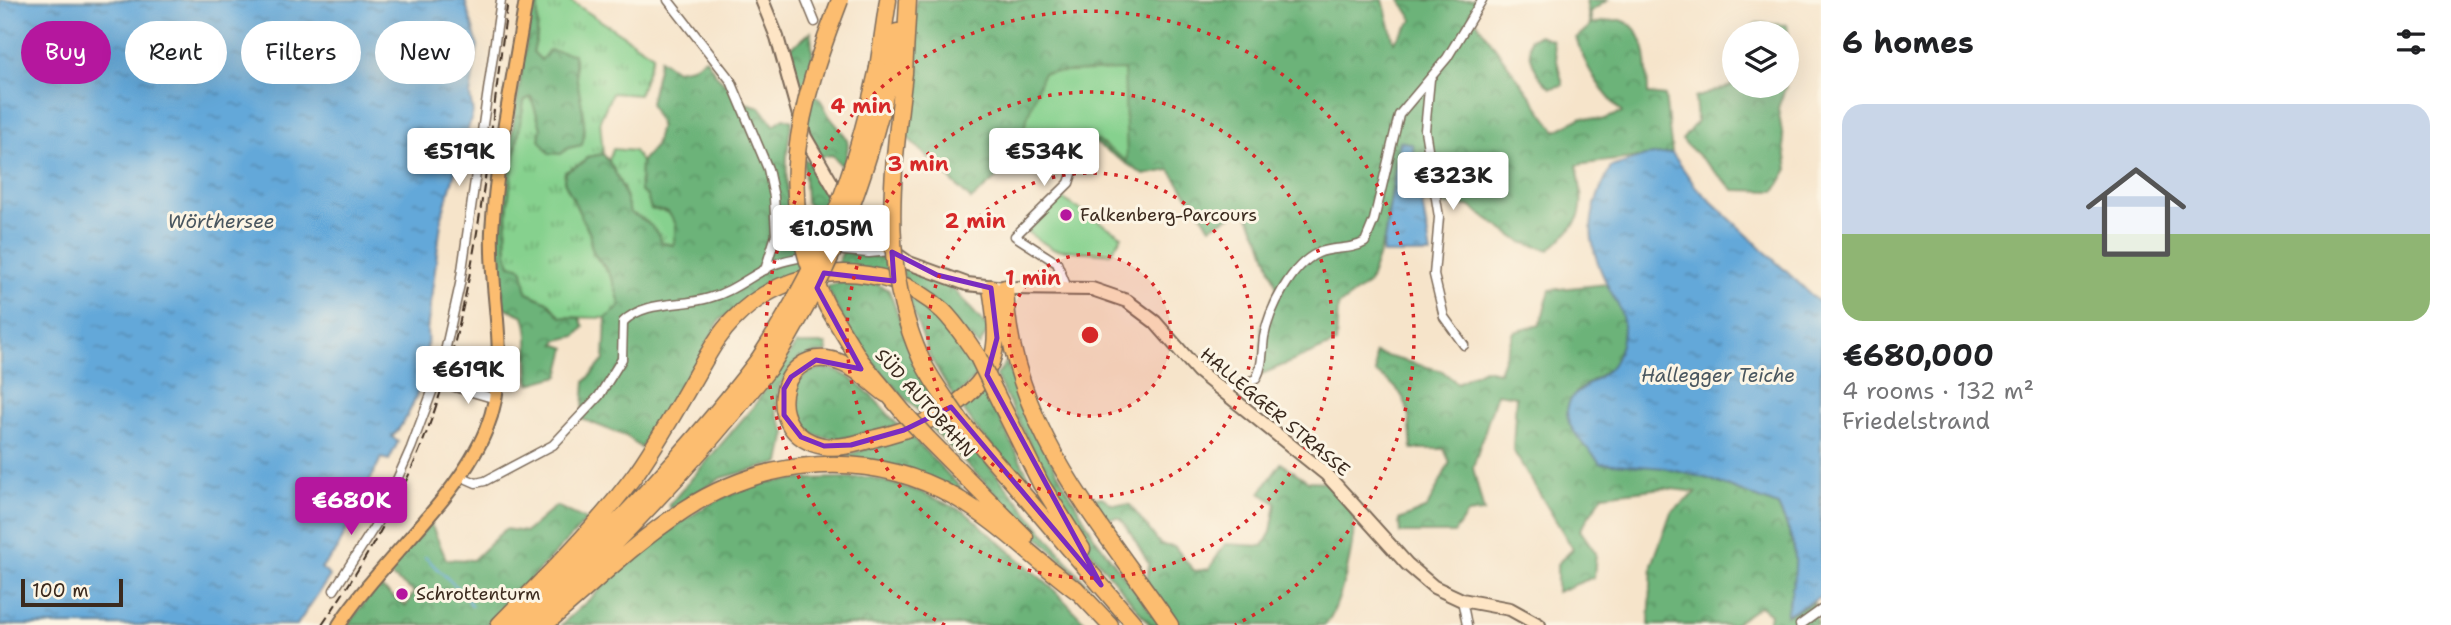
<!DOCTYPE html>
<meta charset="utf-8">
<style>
body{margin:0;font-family:"Shantell Sans",sans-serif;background:#f6f6f6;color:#202124;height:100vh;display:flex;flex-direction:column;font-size:26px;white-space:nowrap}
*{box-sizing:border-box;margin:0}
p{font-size:23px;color:#757577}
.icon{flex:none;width:38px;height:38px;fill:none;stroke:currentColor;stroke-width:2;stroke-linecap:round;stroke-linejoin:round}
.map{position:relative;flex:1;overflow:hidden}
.drawer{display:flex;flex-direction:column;background:#fff;width:630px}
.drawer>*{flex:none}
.hud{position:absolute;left:21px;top:21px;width:665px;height:63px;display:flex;gap:14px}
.controls{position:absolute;left:1722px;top:21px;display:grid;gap:14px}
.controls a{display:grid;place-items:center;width:77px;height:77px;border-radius:50%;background:#fff;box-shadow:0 7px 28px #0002;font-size:35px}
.scale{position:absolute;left:21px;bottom:18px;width:102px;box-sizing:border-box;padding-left:7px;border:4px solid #3b2a1e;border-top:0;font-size:19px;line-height:24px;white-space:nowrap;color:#3b2a1e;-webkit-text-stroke:5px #fcf5e5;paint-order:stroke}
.price{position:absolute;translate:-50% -60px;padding:0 16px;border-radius:7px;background:#fff;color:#222;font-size:23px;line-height:46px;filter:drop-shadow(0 2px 4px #0008)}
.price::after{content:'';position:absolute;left:50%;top:42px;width:21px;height:16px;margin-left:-10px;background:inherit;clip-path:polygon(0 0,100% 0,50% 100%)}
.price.current{background:#b5179e;color:#fff}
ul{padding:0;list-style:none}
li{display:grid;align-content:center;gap:14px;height:371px;padding:0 21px}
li+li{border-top:2px solid #e0e0e0}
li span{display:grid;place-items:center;height:217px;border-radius:21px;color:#555}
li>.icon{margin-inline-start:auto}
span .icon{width:126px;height:126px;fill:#fffc;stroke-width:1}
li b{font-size:30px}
h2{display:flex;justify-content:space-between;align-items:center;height:84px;padding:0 21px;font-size:30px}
.chip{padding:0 24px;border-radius:32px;background:#fff;box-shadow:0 7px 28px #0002;font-size:24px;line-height:63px}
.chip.current{background:#b5179e;color:#fff}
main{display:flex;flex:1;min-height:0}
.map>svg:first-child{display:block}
.grass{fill:url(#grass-tufts);stroke:#607e56;stroke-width:2}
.forest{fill:url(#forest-crowns);stroke:#546e4c;stroke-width:2}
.garden{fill:#86d18e;stroke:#607e56;stroke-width:2}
.water{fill:url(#water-ripples);stroke:#50697c;stroke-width:2}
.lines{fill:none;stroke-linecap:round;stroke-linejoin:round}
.stream{stroke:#64a8d9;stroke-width:2}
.minor-casing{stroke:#7c6b5a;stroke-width:11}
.secondary-casing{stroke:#7c6b5a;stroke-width:16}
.primary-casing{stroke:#7c6b5a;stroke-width:16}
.motorway-casing{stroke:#7c6b5a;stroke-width:19}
.minor{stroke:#fff;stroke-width:8}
.secondary{stroke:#fee5c5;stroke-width:12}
.primary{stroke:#fcbd6f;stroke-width:12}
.motorway{stroke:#fcbd6f;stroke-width:16}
.rail{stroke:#3b2a1e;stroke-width:2;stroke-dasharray:10 5;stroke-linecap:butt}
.motorway-bridge-casing{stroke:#7c6b5a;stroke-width:19;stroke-linecap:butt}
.motorway-bridge{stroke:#fcbd6f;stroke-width:16}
.marked{fill:none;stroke:#7b2cbf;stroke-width:5;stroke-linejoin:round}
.ring{fill:none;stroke:#d62828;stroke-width:3.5;stroke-dasharray:3.5 7}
.poi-dot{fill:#b5179e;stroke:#fcf5e5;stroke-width:2.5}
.labels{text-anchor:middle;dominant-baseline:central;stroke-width:6;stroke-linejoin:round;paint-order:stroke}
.poi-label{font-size:18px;fill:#3b2a1e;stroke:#fcf5e5;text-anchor:start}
.street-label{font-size:18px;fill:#3b2a1e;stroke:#fcf5e5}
.water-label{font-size:19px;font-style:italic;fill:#49565f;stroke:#fcf5e5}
.centre{fill:#d62828;stroke:#fcf5e5;stroke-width:3.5}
.ring-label{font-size:21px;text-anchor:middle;font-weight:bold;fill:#d62828;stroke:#fcf5e5;stroke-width:6;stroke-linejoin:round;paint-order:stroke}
</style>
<main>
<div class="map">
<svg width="1821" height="625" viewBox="0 0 1821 625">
<defs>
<pattern id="grass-tufts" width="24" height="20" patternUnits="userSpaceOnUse" patternTransform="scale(1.75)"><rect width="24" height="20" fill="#86d18e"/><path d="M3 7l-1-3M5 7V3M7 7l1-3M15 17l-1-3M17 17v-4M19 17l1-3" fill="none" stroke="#6faa73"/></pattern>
<pattern id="forest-crowns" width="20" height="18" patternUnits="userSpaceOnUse" patternTransform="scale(1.75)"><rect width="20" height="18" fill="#6cb379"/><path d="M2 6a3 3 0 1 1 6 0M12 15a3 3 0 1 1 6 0" fill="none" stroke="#5a9263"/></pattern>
<pattern id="water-ripples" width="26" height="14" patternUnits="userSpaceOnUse" patternTransform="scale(1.75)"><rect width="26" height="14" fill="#64a8d9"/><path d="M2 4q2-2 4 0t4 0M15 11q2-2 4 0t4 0" fill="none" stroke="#5489af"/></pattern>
</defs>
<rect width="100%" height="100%" fill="#fcf5e5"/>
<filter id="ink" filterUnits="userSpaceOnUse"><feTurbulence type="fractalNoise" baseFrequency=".0143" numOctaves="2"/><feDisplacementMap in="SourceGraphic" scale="14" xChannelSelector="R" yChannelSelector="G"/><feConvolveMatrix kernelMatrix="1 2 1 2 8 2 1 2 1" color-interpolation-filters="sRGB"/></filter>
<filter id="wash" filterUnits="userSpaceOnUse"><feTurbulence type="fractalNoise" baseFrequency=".00686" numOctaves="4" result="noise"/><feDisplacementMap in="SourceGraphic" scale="28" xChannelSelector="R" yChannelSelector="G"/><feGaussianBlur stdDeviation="1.57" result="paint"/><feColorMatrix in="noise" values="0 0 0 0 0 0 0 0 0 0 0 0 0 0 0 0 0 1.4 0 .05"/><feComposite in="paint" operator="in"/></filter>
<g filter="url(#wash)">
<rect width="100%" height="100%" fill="#f6e4ca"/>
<!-- grass -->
<path class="grass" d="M538 0H569L653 55 639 95 612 93 600 120 603 154 587 157 583 163 565 172 564 181 590 234C590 255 599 259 609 274 615 282 618 296 621 306L606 318 561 317 548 302 526 293 523 271 510 265C498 231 518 140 524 101L531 96 541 128 568 148 581 145 574 54 541 60 533 52 537 37Z
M613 149 634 151 641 162 640 191 647 196 651 209 668 212 676 224 674 245 662 243 630 214 623 187 615 179 609 160Z"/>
<!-- forest -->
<path class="forest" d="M533 0H538L537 37 533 52 541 60 549 50 574 54C574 83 590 118 582 145L568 148 561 154 549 153 539 140 541 128 531 97 524 101C518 140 498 231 510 265L519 266 523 271 527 293 548 302 561 317 580 318 584 327 576 336 558 340 555 344 566 348 559 376 530 384C525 361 532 338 524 316L504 307 497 259 499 213Z
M916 0H1383L1394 42 1413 20 1400 0H1477L1470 13 1556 131 1582 117 1601 120 1622 113C1600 89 1586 69 1576 38L1590 26 1586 0H1608L1590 12 1592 24C1600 23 1612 19 1620 20 1649 26 1647 72 1648 94L1665 96 1672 153 1577 165C1585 213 1586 217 1549 250L1521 242 1469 206 1423 203 1412 144 1400 141 1384 239 1369 283 1338 306 1336 343 1262 374 1261 327 1277 288 1263 245 1245 209 1210 227 1170 170 1144 175 1095 143 1057 140 1028 126 1019 159 971 200 904 134 914 53Z
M1757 23 1787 25 1794 64 1787 83V33H1742Z
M811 32 815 95C824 101 824 109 830 117 847 139 853 137 843 167L832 155 819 157 796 100 788 50Z
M1539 35 1552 40 1563 85 1551 88C1536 78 1528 56 1530 39Z
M1734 40V86H1786L1778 108 1788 169 1775 191 1734 190 1682 140 1697 121 1695 98 1731 86 1730 50Z
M706 58 716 75 745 103 760 107 774 125 784 118 792 121C780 178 789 210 801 265L795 275 775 281 720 320 694 368 641 448 628 437 582 419 585 382 604 360 606 318 621 306C617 296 615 282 609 273 599 258 590 256 590 234L564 181 565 172 583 163 587 157 603 154C616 169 625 194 630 213 645 218 657 229 662 243L674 245 676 224 668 212 651 209 647 196 640 191 641 162 655 146 660 125 650 103 660 59 676 70 692 67Z
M804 159 812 163 831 203 824 220 806 202Z
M843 251 885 258 887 275 836 268Z
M901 264 954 290 989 329 979 346 904 280Z
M845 281 872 282 889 290 916 364 940 406 922 415C883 376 847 338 827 286Z
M1607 284 1624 314 1622 342 1613 366 1576 392 1664 468 1709 479 1778 506C1801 556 1798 562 1787 615L1814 603 1817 625H1768L1770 614 1760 606 1733 625H1649L1652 565 1671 512 1697 492 1663 488 1603 495 1580 530 1596 553 1594 577 1557 592V564L1573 549 1513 450 1516 396 1497 393 1473 468 1484 512 1467 514 1454 533H1400L1399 520 1427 508 1450 462 1444 449H1412C1408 410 1412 394 1376 373L1375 353 1442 371 1457 383 1484 369 1499 372 1514 332 1540 325 1550 290Z
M908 297C936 315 966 341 978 373L955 399 930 357Z
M796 344H826L827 352 799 358 779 387 776 411 786 433 780 463 721 478 671 509 669 505 754 406Z
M1006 362 1039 440 1095 538 1161 625H1150L1091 552 1062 508 996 376Z
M823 368C854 370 878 404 898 425 873 431 844 443 818 436 780 426 782 376 823 368Z
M984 388 1041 501 979 432 962 408Z
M949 417 1092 591 931 428Z
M911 436 963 490 960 493 879 462 843 456Z
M1281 463 1308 481 1328 482C1337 492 1351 502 1353 516 1357 538 1340 609 1325 625H1175L1147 583 1149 563C1138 548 1133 533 1120 518H1104L1089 499 1102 497 1112 504 1130 505 1161 545 1175 547 1194 571 1209 569 1225 544 1263 546 1271 532 1276 503 1260 493Z
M869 477 921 492 965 512 1053 589 1088 625H561C618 575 695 493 772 482 804 477 838 479 869 477Z
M556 506 587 520 486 625H348L377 585 406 606 414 592 385 572 431 524 446 559 473 560 505 529 526 532Z"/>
<!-- garden -->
<path class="garden" d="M1124 70 1127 161 1098 141 1088 139C1069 156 1042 146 1020 139L1043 73Z
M1060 197 1122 236 1110 254 1053 249 1027 232Z"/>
<!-- water -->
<path class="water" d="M0 0H465L478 46 470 96 473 113 442 215 427 331C430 365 415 412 392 437L398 442 389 460 381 458 337 550 321 568 330 576 297 625H0Z
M1400 141 1412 144 1431 254H1382Z
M1672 153 1696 187 1821 304V597L1786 615C1798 563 1801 555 1778 506L1709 479 1664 468 1600 463C1591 451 1576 438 1570 425 1555 391 1600 384 1613 364 1617 358 1621 346 1622 339 1626 312 1618 307 1607 284 1583 236 1588 213 1611 167L1645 156Z"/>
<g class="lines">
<!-- stream -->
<path class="stream" d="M360 508 375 517
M425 557 462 592 472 606"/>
</g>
</g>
<g filter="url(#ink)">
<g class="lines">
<!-- minor casing -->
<g class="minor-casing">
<path id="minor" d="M668 0 731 81 768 169 774 197 776 235 765 270
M806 0 815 22
M1430 79 1425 130 1439 217 1434 275 1444 317 1464 345
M833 250 869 253 890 251
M1067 288 1057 263 1015 236 1069 183 1082 143
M448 385 496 399
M1223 390 1256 379C1263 366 1262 352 1264 337 1269 310 1291 265 1318 253 1333 246 1350 251 1365 242L1374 220 1399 115 1447 58 1482 0
M460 476 476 483 485 481 553 445 599 396 622 359 623 322C645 300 680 307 709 298 732 292 749 277 771 266 782 260 795 259 807 256
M334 590 380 518 411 448 442 365 460 284 501 0
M1462 600 1467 625
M1800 625 1821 610"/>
</g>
<!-- secondary casing -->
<g class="secondary-casing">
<path id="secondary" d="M762 0 777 37 805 137 846 208 866 233 909 263 967 284 1005 288 1092 289 1127 301 1155 322 1198 371 1326 474 1407 564 1434 587 1462 600 1510 609 1539 625"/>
</g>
<!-- primary casing -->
<g class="primary-casing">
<path id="primary" d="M339 625C381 560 458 499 486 430 513 364 489 300 492 231 497 154 514 76 526 0"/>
</g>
<!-- motorway casing -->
<g class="motorway-casing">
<path id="motorway" d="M878 68 888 0
M891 71 897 32
M904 73 908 0
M1005 288C1010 426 1097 518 1170 625
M828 308 860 360 904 413
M995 392 1041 484 1082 549
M886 394C869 381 854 365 832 360 778 348 761 434 823 446 841 449 859 443 876 438 901 432 928 423 950 408 1001 374 1000 344 991 288
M962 423 1135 625
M928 439 1025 537
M1075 588 1110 625
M516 622C605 539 686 455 759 359
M499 625C547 576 596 528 637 472 660 439 680 403 700 368 710 351 719 334 733 320 788 262 883 256 943 311 957 325 967 341 978 357
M530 625C617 544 697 461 770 367
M544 625C589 587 634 543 684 510 765 457 869 448 955 497 1001 523 1038 563 1081 594"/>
</g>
<!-- minor -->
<use href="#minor" class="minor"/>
<!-- secondary -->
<use href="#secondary" class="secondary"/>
<!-- primary -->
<use href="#primary" class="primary"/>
<!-- motorway -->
<use href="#motorway" class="motorway"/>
<!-- rail -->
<path class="rail" d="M322 625C363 565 400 502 426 434 478 298 488 143 508 0"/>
<!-- motorway-bridge casing -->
<g class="motorway-bridge-casing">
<path id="motorway-bridge" d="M904 73C893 173 878 263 921 359 932 382 948 402 962 423
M828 308C770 200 799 107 840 0
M978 357 995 392
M759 359C823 261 853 182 878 68
M770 367C833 270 865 182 891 71
M904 413 928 439"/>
</g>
<!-- motorway-bridge -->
<use href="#motorway-bridge" class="motorway-bridge"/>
</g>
</g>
<!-- marked area -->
<path class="marked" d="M892 252 937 275 991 288 997 338 987 375 1101 585 951 407 904 430 851 445 824 446 801 437 784 415V389L791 377 816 360 861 369 817 288 824 273 894 281Z"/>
<!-- distance rings -->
<circle cx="1090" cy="335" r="81" fill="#d62828" fill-opacity=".12"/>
<g class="ring">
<circle cx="1090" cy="335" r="81"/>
<circle cx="1090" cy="335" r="162"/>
<circle cx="1090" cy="335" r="243"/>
<path d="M945 625A324 324 0 1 1 1235 625"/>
</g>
<!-- markers -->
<g class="poi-dot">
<circle cx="1066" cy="215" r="7"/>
<circle cx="402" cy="594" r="7"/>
</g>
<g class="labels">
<!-- poi labels -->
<g class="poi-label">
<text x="1080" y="215">Falkenberg-Parcours</text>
<text x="416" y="594">Schrottenturm</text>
</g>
<!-- street labels -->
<g class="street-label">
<text transform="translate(925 403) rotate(48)">SÜD AUTOBAHN</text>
<text transform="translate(1275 412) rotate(40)">HALLEGGER STRASSE</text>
</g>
<!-- water labels -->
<g class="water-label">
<text x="221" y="221">Wörthersee</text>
<text x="1718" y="375">Hallegger Teiche</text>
</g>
</g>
<circle cx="1090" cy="335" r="10" class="centre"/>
<g class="ring-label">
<text x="861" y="113">4 min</text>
<text x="918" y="171">3 min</text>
<text x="975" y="228">2 min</text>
<text x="1033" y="285">1 min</text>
</g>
</svg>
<div class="controls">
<a><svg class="icon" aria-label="layers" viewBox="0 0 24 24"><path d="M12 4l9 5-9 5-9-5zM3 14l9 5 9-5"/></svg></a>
</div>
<div class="scale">100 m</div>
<b class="price" style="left:459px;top:188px">€519K</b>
<b class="price" style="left:1044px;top:188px">€534K</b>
<b class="price" style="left:1453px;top:212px">€323K</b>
<b class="price" style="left:831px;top:265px">€1.05M</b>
<b class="price" style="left:468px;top:406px">€619K</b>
<b class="price current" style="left:351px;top:537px">€680K</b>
<div class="hud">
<a class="chip current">Buy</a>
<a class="chip">Rent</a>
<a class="chip">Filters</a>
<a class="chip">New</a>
</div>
</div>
<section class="drawer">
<h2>6 homes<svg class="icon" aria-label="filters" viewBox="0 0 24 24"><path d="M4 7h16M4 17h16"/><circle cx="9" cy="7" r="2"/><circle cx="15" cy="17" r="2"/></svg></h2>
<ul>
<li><span style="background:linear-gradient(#c9d6e8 60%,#8fb573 0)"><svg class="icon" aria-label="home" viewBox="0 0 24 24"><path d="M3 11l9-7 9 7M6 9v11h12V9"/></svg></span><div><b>€680,000</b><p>4 rooms · 132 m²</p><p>Friedelstrand</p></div></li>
</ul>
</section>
</main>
